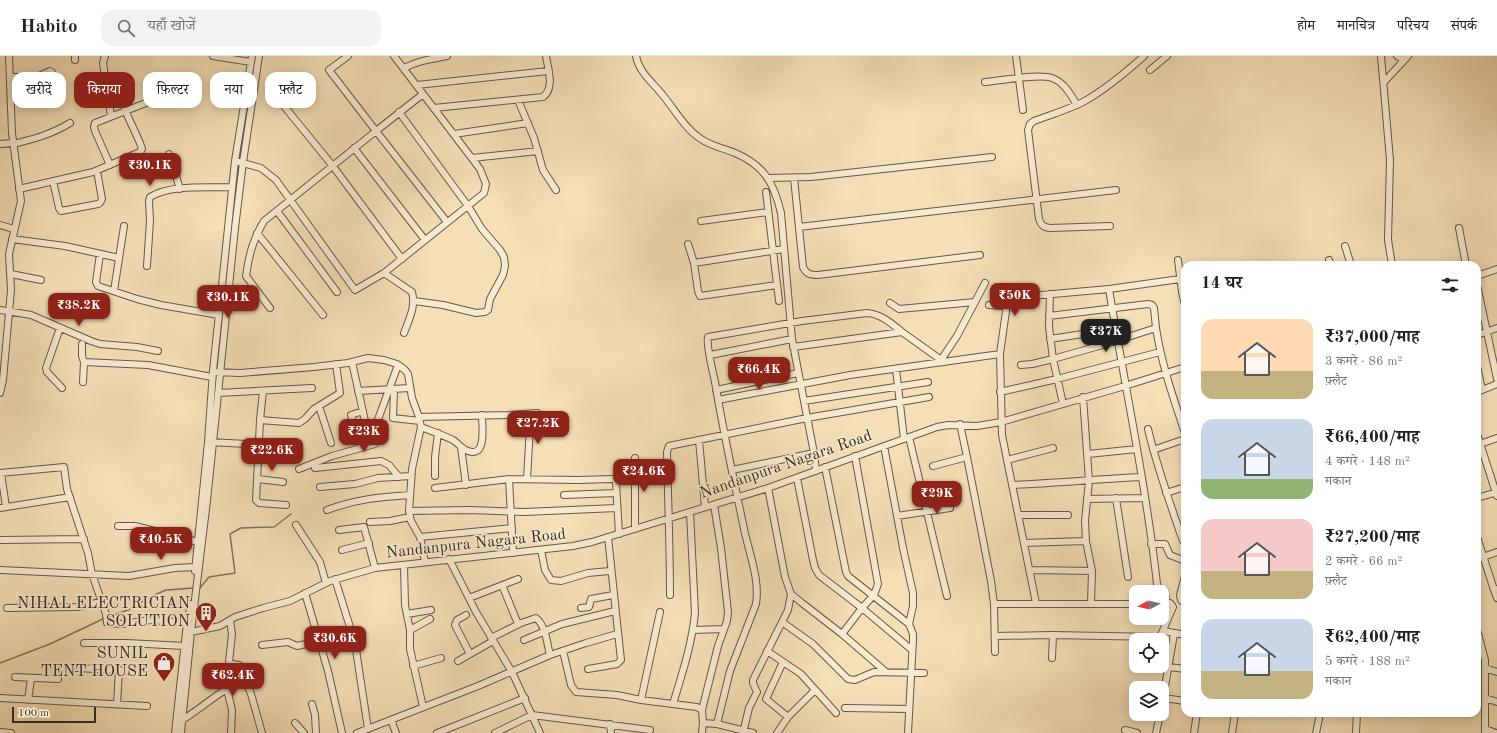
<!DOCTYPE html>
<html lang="hi">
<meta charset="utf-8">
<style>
body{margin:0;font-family:"Old Standard TT","Noto Serif Devanagari",serif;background:#f2f2f2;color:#202124;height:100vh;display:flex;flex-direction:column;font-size:15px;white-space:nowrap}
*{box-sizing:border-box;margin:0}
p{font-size:13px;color:#757577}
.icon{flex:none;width:22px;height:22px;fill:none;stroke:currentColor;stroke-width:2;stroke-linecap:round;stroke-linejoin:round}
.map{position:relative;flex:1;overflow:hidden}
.sheet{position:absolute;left:1181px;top:205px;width:300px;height:456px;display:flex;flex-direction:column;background:#fff;border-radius:12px;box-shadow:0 2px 10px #0003}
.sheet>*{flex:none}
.guide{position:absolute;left:12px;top:16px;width:380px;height:36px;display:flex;gap:8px}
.needle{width:26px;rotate:263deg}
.buttons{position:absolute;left:1129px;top:529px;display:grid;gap:8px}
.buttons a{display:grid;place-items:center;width:40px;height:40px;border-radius:8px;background:#fff;box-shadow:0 2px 10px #0003;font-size:20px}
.scale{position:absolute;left:12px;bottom:10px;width:84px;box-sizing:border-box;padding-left:4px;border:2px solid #372d20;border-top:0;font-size:11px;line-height:14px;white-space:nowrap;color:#372d20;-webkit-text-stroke:3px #f8ead0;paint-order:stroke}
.price{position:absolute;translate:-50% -34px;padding:0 9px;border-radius:8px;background:#8f2418;color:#fff;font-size:13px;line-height:26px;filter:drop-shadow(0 1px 2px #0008)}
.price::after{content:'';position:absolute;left:50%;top:24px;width:12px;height:9px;margin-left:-6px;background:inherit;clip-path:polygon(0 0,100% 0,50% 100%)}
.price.selected{background:#222;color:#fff}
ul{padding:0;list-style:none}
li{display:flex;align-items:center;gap:12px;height:100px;padding:0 20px}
li span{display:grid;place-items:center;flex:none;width:112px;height:80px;border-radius:12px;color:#555}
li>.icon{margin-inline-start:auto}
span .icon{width:48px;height:48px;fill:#fffc;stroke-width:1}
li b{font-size:17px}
h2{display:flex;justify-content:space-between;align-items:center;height:48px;padding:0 20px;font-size:17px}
.tag{padding:0 14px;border-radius:12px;background:#fff;box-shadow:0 2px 10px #0003;font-size:14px;line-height:36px}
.tag.selected{background:#8f2418;color:#fff}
header{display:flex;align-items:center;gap:24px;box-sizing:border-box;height:56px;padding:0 20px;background:#fff;border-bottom:1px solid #e0e0e0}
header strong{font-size:19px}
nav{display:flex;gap:22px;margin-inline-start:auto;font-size:14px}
.search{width:280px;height:36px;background:#f2f2f2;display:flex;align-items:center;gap:10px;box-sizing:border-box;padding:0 14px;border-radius:12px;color:#757577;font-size:15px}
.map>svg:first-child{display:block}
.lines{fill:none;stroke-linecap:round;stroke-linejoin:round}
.stream{stroke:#82735c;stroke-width:1.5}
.minor-casing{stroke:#665a46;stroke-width:8}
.minor{stroke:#f8ead0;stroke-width:6}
.labels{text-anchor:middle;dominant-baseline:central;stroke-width:3.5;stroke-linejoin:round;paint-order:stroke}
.street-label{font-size:16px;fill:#372d20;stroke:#f8ead0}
.poi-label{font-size:16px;fill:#372d20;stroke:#f8ead0;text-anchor:end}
</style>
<header>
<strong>Habito</strong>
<div class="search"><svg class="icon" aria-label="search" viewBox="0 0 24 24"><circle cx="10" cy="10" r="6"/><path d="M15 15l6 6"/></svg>यहाँ खोजें</div>
<nav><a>होम</a><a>मानचित्र</a><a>परिचय</a><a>संपर्क</a></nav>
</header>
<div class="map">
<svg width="1497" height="677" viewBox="0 0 1497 677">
<rect width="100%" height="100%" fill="#f5dfb7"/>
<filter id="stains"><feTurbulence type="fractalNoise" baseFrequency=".005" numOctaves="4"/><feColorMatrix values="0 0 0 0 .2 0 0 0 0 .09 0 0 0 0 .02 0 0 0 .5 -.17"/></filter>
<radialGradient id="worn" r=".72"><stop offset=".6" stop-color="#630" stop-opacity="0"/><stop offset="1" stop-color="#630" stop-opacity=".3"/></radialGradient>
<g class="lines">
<!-- stream -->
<path class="stream" d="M198 533H199L209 521 235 517 230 478 241 472 274 471 291 458
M108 561 128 554 150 541 166 534 194 532
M0 607 50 588 105 562"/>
<!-- minor casing -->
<g class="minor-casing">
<path id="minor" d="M75 0V4
M105 0 103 7 111 60
M213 0 251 6
M348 0 329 14 376 75 423 38 394 0
M636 0C639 16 651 25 661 37 674 52 684 72 701 83 711 90 723 92 735 97 764 109 774 127 781 157L792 283 814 397 816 415
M1016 0 1023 54
M1381 0 1390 104 1388 184 1392 209
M1397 0 1404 4
M404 12C417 5 431 3 447 0
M1150 14 1167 0
M10 21H37L50 15 52 16 53 19 51 46
M985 26C1001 25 1038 17 1052 22 1064 26 1071 39 1077 49
M1384 26 1408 0
M417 29 548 15
M518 44 534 82 543 114 556 134
M284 50 332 109 402 203
M434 52 543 41C555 32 548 13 546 0
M399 56 468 150 482 173 500 194 504 201 505 210 503 219 490 243 488 254 485 256 476 257 443 249 414 245
M454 78 528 67
M0 88 13 87
M13 88C34 83 52 78 70 67
M354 92 425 184
M169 98 180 133
M472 102 538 95
M239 106 261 112 276 124 355 234 384 217 484 137 486 128 480 113 423 38
M110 109 95 75 94 71 95 67 156 43
M769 122 811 121 992 101
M794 122 803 211C806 218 810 219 818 219L980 199
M53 125 59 152 61 155 98 148 100 147 102 143 97 115
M19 133 93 116 140 96 142 93 140 87 125 54
M766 136 779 245
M277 155 337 236
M701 165 768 156
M0 169 14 173
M1110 170 1050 172C1043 171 1041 169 1039 163L1028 74 1030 68 1034 65C1050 59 1067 54 1083 46 1105 34 1125 17 1144 0
M799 171 1116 134
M1459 172 1466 209
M257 177 323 259
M12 183 65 190 119 202
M688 188 694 207 698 235 700 240 777 229
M1345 190 1351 209
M100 198 96 226 98 230 137 243 161 249 219 259
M1178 204 1182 236
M1329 204 1331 209
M694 207 784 193
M147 210 150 165 149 145 150 141C172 128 207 132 232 131
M384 217 412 236C416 251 409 263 404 277
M11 218 41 224
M1477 220 1497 213
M1477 229 1497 323
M1109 233C1125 331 1146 429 1157 528L1159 533 1165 535 1166 547
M114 235 124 170
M1185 235 1182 236 1185 249
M1019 241 1109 233 1180 223
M890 247 899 253 975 246
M989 249 1003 250 1006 252V255L1000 298
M270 252 246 220C249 198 253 184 264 165L376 75 447 166
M0 254 31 259 91 285 100 288 137 291 158 295
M1049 260 1148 248 1152 249 1154 252 1156 272
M60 272 46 312 47 316 62 332
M1477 279 1497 272
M1050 283 1115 273
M82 288V300L84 306 148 309 212 321
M793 291 902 276 944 306
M710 299 792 283
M941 304 957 280 985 227
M352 306 365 365
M1021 309 1032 308 1053 303 1049 271 1050 238
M1477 310 1482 334
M896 313 904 383
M216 316 240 317 314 311 348 307 368 302 384 304 397 308 405 314 408 318 412 342 419 361 508 359 537 357
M83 326 84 306
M394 333 393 362 420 365
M716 334 798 317
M263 335 260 364 299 367 305 363 314 353 340 337 336 308
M358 335 410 332
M1000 336 1057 323 1160 296
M1477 336 1497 328
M0 337 3 324 11 234 9 198 21 145 12 77 9 0
M218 337 312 332
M1083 341 1089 425 1085 465 1086 485 1092 515 1091 547
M718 344 850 319 1000 298 1002 379 1036 547
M804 345 928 326
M1063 348 1053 303 1106 288 1156 272C1162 310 1173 341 1185 377
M319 350 331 387
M524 358 525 364 530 371 527 423
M419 361 421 371 412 413 409 455 411 465 420 481 425 506
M260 364 256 444 259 447 286 449
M960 368 967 401
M421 371C431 375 443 379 453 384 458 387 462 393 468 395 487 402 482 370 482 359
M1148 373C1157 411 1170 448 1183 485
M1477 378 1497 440
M909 381 947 540
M699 384 705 451
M209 386 284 390
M1477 389 1497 382
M884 390 903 492 913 537V550L909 568
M461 391 466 429
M361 392 351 359 363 355
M1153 394 1185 383
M1088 398 1137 393
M1007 404 1053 392
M933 410 967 401 991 525 994 548 995 596
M825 411 846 516 848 520 909 568 913 578V584L908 677
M315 412 381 405 389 409 399 421
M299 413 332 400 375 388 377 366 380 358 398 309
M732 414 814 397
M0 417 64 411 67 433 88 497 92 518 106 558 107 567 122 568 151 564 187 567
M1 417 6 451
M435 420V401L438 377
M797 422 813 504 815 512 819 519 862 552 912 594
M258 423 283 426
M509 423 513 497
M1012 429C1056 427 1099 423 1142 421
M320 431 355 428 378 422 411 420
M435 432 509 423 578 424 612 423H615L616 426 619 478
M1166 437 1185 431
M564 439 616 437
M1116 442 1128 521
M1477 442 1497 436
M1087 443 1145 442
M0 452 70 441
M327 454C356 443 380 441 410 439
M409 455 470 454 524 456 617 452
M1019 459H1068
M897 460 950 452
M370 466 390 465 410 461
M296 469 320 506 326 527
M118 470H135L198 486
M635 473V402
M339 474 364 471 375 512
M420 481 512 472
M1477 481 1494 534
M0 484 84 483
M1024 487 1086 485
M1151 488H1165L1170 499 1185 505
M342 494 369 487
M541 494 545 514 551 524 561 525 588 517 610 515
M449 503 476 556 512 616 540 677
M1477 503 1497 496
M404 509 405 549 410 574V593L423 651
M0 514 129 520 175 512 195 511
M1030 514 1092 515
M195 515 208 386 213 315 235 105 252 0
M1185 520 1180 539 1181 544 1185 547
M335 523 355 587 368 673
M502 529 518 568
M1497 533 1494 534 1497 542
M305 537 328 615 342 677
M791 538 802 547 842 578 886 616
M670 539C670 492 668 444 667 396L669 390 807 362 929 341
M469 542 518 523
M994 548H1136
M7 552 77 551 101 546
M581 552 589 551 591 543 613 539
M407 558 431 554
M466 559 457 564 455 569 470 598
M230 565 232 578 229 606 232 608 239 609
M782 566 813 588 848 623 855 624 874 616 924 617
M410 574 430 563
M693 574 724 573
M1477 574 1485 604V642L1497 646
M1164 575 1185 579
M186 577 220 570 235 561 263 552 290 545 330 525 375 512 573 490 592 486 768 432 937 371 948 369 977 370 1001 366 1125 330 1185 311
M842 578 862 552 874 539 878 528 855 400
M995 580 1053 579
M491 582 521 567 536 562C546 570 547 588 550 599
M524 584 562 568 615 555
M84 587H126L185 590
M262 589 288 586 297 590 319 585
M563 595 571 629 576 636 617 639 641 644 697 651 702 654 703 667 702 677
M767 595 801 618 836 657
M1052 602 1053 579 1157 581 1161 579 1173 551 1170 547H1164
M458 605 493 585
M783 606 766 643 788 661
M413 610 441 602
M61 611 131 615
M1169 611 1185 613
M1485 612 1497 616
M588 613 617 608 621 604 608 481
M15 621 58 623
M227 633 232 654 231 677
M0 642 147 650
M1163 642 1185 645
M1485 642V677
M28 644 31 623
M641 644 660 556
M117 648 119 614
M312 648 315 659 316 677
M673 648C682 618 692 588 695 557L690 456
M1162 648 1174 578
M845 652 909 653
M702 654 718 590 727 565 728 556 721 492 714 449
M182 664C203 652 223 630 246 626L251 638 262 677
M391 664 396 677
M295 667 304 677
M703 667 717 668 753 677
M610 668 611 677
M717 668 730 615 756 548C760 523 749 497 744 473 734 424 723 375 715 326 713 316 706 290 708 281L802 265 867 257C881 258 891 267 902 276
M1485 673 1496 677
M1125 674 1137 677
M0 676 11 677
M175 677 187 567 191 548
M181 677 191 576 207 445 235 172 243 106 259 0
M357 677 478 630 550 599 586 587 617 578
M437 677 525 642
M495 677 532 659 650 674
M743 677 749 652 757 636 753 627V624L788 554 791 538 785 521 768 432
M777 677 788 661 815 634
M1156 677 1160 658
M1194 677 1197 657
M1232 677 1235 657
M1316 677 1320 658
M1356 677 1357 657"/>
</g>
<!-- minor -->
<use href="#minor" class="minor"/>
</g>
<!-- icons -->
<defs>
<g id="building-pin" transform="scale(1.15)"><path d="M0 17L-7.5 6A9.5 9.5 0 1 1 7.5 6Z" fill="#8f2418" stroke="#f8ead0"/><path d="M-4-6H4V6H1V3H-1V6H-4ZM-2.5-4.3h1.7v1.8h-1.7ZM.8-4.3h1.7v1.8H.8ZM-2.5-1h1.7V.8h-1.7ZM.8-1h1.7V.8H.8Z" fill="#fff"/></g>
<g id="shop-pin" transform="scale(1.15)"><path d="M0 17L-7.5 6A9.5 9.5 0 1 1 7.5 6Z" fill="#8f2418" stroke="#f8ead0"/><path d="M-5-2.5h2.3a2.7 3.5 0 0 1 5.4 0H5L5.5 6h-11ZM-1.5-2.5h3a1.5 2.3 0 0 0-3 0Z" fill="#fff"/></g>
</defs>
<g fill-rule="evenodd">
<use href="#building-pin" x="206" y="557"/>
<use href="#shop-pin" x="164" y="607"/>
</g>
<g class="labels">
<!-- street labels -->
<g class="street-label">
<text transform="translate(786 409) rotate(-19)">Nandanpura Nagara Road</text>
<text transform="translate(476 488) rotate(-6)">Nandanpura Nagara Road</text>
</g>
<!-- poi labels -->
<g class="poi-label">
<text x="190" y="548">NIHAL ELECTRICIAN<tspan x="190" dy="18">SOLUTION</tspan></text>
<text x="148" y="598">SUNIL<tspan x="148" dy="18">TENT HOUSE</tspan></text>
</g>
</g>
<rect width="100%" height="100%" filter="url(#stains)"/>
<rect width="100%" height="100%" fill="url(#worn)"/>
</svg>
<div class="buttons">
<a><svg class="needle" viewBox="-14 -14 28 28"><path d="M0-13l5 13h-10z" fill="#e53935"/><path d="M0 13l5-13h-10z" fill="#757577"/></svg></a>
<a><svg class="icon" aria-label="locate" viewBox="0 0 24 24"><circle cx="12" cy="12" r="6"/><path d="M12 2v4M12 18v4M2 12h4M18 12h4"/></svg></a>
<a><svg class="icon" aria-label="layers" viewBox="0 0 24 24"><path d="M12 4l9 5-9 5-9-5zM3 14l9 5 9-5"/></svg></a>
</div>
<div class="scale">100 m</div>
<b class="price" style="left:150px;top:131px">₹30.1K</b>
<b class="price" style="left:1015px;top:261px">₹50K</b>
<b class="price" style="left:228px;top:263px">₹30.1K</b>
<b class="price" style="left:79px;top:271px">₹38.2K</b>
<b class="price selected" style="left:1106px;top:297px">₹37K</b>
<b class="price" style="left:759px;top:335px">₹66.4K</b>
<b class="price" style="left:538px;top:389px">₹27.2K</b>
<b class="price" style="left:364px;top:397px">₹23K</b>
<b class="price" style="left:272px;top:416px">₹22.6K</b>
<b class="price" style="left:644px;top:437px">₹24.6K</b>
<b class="price" style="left:937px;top:459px">₹29K</b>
<b class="price" style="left:161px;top:505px">₹40.5K</b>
<b class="price" style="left:335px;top:604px">₹30.6K</b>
<b class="price" style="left:233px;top:641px">₹62.4K</b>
<div class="guide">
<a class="tag">खरीदें</a>
<a class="tag selected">किराया</a>
<a class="tag">फ़िल्टर</a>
<a class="tag">नया</a>
<a class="tag">फ़्लैट</a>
</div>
<section class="sheet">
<h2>14 घर<svg class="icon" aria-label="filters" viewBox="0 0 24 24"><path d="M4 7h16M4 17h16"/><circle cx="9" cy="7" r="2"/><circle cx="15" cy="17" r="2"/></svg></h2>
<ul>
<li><span style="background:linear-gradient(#ffd9b3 65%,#c2b280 0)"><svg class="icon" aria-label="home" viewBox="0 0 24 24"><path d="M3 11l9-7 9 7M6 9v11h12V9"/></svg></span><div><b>₹37,000/माह</b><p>3 कमरे · 86 m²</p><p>फ़्लैट</p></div></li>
<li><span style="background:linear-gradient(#c9d6e8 75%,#8fb573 0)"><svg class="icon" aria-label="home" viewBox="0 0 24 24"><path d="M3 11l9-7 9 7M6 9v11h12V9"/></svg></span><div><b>₹66,400/माह</b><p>4 कमरे · 148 m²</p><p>मकान</p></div></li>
<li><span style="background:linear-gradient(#f6c9c9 65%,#c2b280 0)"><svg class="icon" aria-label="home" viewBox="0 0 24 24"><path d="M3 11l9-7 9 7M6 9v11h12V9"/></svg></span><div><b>₹27,200/माह</b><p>2 कमरे · 66 m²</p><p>फ़्लैट</p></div></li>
<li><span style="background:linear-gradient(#c9d6e8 65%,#c2b280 0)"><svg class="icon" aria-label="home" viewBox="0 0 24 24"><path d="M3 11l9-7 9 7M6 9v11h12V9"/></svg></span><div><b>₹62,400/माह</b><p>5 कमरे · 188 m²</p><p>मकान</p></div></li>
</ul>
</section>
</div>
